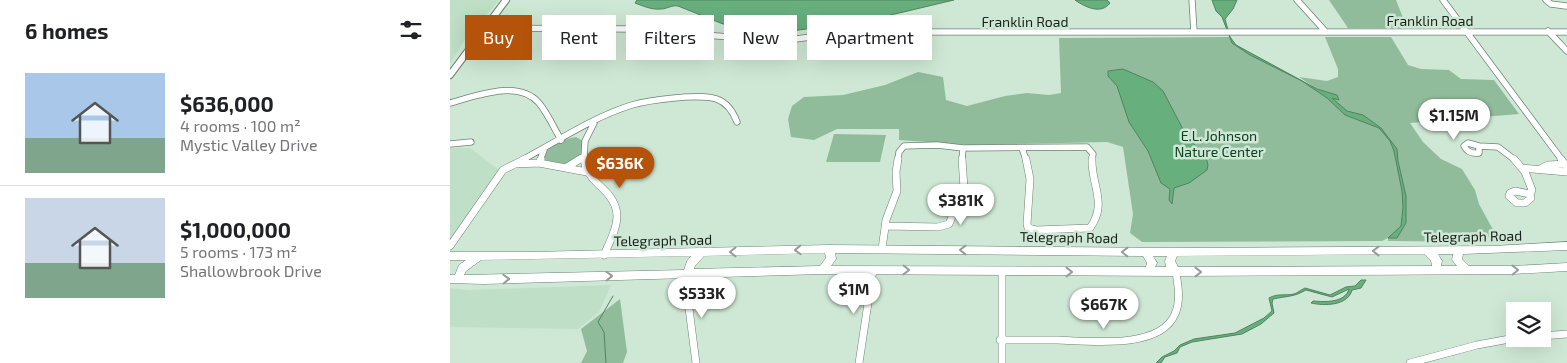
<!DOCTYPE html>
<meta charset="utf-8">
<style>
body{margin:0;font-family:"Exo 2",sans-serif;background:#f2f2f2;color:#202124;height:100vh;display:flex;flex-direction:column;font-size:19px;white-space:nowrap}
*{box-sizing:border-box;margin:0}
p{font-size:16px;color:#757577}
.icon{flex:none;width:28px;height:28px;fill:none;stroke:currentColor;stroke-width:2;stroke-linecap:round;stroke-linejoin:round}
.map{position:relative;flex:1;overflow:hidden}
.drawer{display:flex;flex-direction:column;background:#fff;width:450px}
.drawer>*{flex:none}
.hud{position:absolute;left:15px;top:15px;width:475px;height:45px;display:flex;gap:10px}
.tools{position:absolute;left:1056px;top:302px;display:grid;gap:10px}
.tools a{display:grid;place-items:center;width:45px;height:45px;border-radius:0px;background:#fff;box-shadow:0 5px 20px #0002;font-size:25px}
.price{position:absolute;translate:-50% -42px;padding:0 11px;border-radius:18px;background:#fff;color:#222;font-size:16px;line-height:32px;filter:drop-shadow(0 1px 2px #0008)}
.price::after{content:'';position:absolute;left:50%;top:30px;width:15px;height:11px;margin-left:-8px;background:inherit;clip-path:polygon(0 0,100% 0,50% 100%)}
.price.on{background:#b45309;color:#fff}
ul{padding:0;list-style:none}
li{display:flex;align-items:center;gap:15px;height:125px;padding:0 25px}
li+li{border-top:1px solid #e0e0e0}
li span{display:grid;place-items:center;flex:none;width:140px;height:100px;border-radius:0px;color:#555}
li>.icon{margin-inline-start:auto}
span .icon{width:60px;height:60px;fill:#fffc;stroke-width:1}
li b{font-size:21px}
h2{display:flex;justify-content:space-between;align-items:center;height:60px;padding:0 25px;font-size:21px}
.pill{padding:0 18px;border-radius:0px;background:#fff;box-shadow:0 5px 20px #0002;font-size:18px;line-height:45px}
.pill.on{background:#b45309;color:#fff}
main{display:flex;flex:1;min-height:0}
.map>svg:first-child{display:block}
.built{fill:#c0dfc7}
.green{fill:#90bc9c}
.water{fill:#68af7e;stroke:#508460}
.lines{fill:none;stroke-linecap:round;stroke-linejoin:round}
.stream{stroke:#508460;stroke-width:1}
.minor-far1-casing{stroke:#6c8372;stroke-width:7}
.minor-casing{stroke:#6c8372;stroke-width:8}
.major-casing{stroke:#6c8372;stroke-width:8}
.highway-casing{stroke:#6c8372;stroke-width:1}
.minor-far1{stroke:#fff;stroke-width:5.5}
.minor{stroke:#fff;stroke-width:7}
.major{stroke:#fff;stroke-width:6}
.highway{fill:#fff;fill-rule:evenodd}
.oneway{stroke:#979b98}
.labels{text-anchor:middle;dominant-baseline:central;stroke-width:5;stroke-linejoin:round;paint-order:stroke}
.street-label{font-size:14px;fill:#18211a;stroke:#cfe8d5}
.park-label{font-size:14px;fill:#0a4221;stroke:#cfe8d5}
</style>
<main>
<section class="drawer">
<h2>6 homes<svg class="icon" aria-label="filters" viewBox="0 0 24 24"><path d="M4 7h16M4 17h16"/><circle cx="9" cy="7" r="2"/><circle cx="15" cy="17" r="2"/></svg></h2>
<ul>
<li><span style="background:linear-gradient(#a9c7e8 65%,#7fa58c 0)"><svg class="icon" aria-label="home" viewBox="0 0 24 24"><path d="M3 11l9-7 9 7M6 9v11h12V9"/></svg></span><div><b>$636,000</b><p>4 rooms · 100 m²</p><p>Mystic Valley Drive</p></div></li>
<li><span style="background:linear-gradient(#c9d6e8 65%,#7fa58c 0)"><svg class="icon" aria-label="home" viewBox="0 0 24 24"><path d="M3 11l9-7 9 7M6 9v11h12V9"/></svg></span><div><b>$1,000,000</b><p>5 rooms · 173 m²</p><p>Shallowbrook Drive</p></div></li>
</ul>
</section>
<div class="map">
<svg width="1117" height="363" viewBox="0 0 1117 363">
<rect width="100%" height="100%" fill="#cfe8d5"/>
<!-- built -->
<path class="built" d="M0 0H49L14 41 0 64Z
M0 148H20L49 170 0 241Z
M161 285 149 312 128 329 0 327V288L19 290Z"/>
<!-- green -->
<path class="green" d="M879 0H946L957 28H898Z
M781 37 782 42 790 47 877 95 888 100 887 95 867 89 849 77 877 81 888 77V69L875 37H941L958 65 971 69 999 70 1011 79 1044 80 1069 114 960 123 973 142 991 159 1012 169 1025 190 1029 204 1047 237H1032L1031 242 944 241H938V238L932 241 692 242 680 233 683 214 673 147 657 142 519 145 449 140V129H387L364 140 341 137 338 119 342 106 354 97 393 95 435 85 468 72 493 77 496 100 517 106 555 96 577 93 599 95 611 93 609 38Z
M384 134 436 135 430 162H376Z
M126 137 133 141 130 157 115 164 93 160 94 153C103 146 115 138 126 137Z
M170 299 177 352 173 363H131L137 351 131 329Z"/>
<!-- water -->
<path class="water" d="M187 0H504L428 18 399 20 398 23 342 31 338 30 337 28H322L318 32C306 32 295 30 283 28V25L273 24 228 6C221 5 217 9 211 9 202 10 193 6 185 3Z
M625 0H657L660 3C651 15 635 7 625 0Z
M762 0H787L783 9 775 19 780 37 786 45 867 89 887 95 889 100 882 98 897 111 913 115 931 128 947 149 948 161 956 196V223L947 238H938L951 226 953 207 952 191 944 151 940 141 929 128 895 115 877 98 852 81 800 55 782 43 772 17 766 11Z
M673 69 703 82 713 91 736 135 756 157 758 165 757 170 739 183 724 188 722 204 719 200 720 189 711 183 698 151 679 122 667 86 658 76V71Z
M911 280H916L911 288 902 290C898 306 874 306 861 303L863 301C875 302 895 303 899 289L882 297 856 290C844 297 837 296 823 299L822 303 824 313 811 324 792 334 742 342 730 347 727 353 715 357 711 363H706L712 357 724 351 730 345 744 339 785 333 814 318 822 311 819 298C828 293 835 296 844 294 847 293 851 290 855 288L880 295 896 287 905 286Z"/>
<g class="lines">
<!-- stream -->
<path class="stream" d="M156 363 154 332 148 322 163 296"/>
<!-- minor-far1 casing -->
<g class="minor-far1-casing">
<path id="minor-far1" d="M742 0 744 32
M847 0 876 32
M993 0 1112 160
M1096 0 1101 4 1116 6
M34 28 180 29 331 41 383 34 433 32H1117
M1098 31 1117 51
M0 103C26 96 68 79 89 103 98 114 104 128 111 140
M1018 143 1029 146V153C1022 154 1017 152 1014 146Z
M0 144 21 142
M1029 146 1048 147 1065 160
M572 148 576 160
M72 160C108 141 143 117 182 105 199 100 217 99 235 97 260 96 277 95 287 122
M90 160 94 150
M128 160 134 156
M134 160 135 141 144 123
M448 160 449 152 454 146 487 145 513 148 637 147 643 154 642 160
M512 160 513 148"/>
</g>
<!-- minor casing -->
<g class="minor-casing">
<path id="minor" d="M91 159 89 163 137 172
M134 159C135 170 141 178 149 185 177 209 167 226 154 255
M576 159 580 179 577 224 578 228 586 230 640 228C658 203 641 185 642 159
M1064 159 1075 172 1082 190 1080 194
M1111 159 1117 167
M65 164 89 163
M117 167 130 159
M1072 168 1117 172
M1092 168 1098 165 1115 164
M1065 191 1080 194 1081 198 1075 203H1067L1059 196 1060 193Z
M435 226 488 227 499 224 514 188 512 159
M0 246 53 170 75 159
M432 249 436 220 447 191 446 172 448 159
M552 271V363
M239 273 237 293 246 363
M1092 336 1117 334
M550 340C569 340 588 340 608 340 639 341 710 350 725 314 731 300 728 286 726 272
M409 363 423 270
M960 363 1027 345 1065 338"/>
</g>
<!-- major casing -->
<g class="major-casing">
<path id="major" d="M0 75 56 0"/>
</g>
<!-- highway casing -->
<g class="highway-casing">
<path id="highway" d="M1117 242V250L1013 254 1012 259 1019 266H1063L1117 263V271L1063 274 726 276 372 274 34 284 0 283V275H5L9 265 16 260H0V252H82L379 245 724 248 1043 246ZM375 253 376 258 370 266 244 269 245 266 254 256ZM385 253 693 256 697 263 696 267 381 266 386 259ZM974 254C979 258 982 260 982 266L728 267 725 261 727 256ZM988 254H1003L1002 260 1007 266H991L992 261ZM241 256 237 261 234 270 14 275 16 271 31 260ZM703 256H717L715 261 716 267H705L707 263Z"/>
</g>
<!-- minor-far1 -->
<use href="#minor-far1" class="minor-far1"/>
<!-- minor -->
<use href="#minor" class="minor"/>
<!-- major -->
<use href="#major" class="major"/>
<!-- highway -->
<use href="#highway" class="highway"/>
</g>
<!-- one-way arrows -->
<defs><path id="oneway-chevron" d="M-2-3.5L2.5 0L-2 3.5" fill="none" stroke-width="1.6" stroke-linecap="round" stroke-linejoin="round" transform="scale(1.25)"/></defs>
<g class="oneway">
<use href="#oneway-chevron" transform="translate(348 250) rotate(178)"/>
<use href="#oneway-chevron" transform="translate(513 250) rotate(-180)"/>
<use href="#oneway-chevron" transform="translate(926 251) rotate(180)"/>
<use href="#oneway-chevron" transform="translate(283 252) rotate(179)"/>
<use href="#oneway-chevron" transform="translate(675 252) rotate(-179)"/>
<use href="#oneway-chevron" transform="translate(456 270) rotate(1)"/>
<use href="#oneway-chevron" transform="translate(1065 270) rotate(-1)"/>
<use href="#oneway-chevron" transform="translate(619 272)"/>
<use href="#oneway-chevron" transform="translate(748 272)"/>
<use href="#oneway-chevron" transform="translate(159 276) rotate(-2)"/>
<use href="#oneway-chevron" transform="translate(56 279) rotate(-2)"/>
</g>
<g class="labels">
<!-- street labels -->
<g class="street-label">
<text x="980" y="20">Franklin Road</text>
<text x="575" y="21">Franklin Road</text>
<text transform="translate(1023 236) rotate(-1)">Telegraph Road</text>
<text transform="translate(619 237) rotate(1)">Telegraph Road</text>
<text transform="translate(213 240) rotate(-1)">Telegraph Road</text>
</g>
<!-- park labels -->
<g class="park-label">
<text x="769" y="135">E.L. Johnson<tspan x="769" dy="16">Nature Center</tspan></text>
</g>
</g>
</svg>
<div class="tools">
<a><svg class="icon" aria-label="layers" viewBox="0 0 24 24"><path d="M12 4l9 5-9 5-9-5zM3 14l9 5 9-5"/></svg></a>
</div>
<b class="price" style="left:1004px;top:141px">$1.15M</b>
<b class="price on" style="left:170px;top:189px">$636K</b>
<b class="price" style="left:511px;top:226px">$381K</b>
<b class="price" style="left:404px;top:315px">$1M</b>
<b class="price" style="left:252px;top:319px">$533K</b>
<b class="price" style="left:654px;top:330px">$667K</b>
<div class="hud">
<a class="pill on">Buy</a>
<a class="pill">Rent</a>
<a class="pill">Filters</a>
<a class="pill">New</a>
<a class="pill">Apartment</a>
</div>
</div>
</main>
